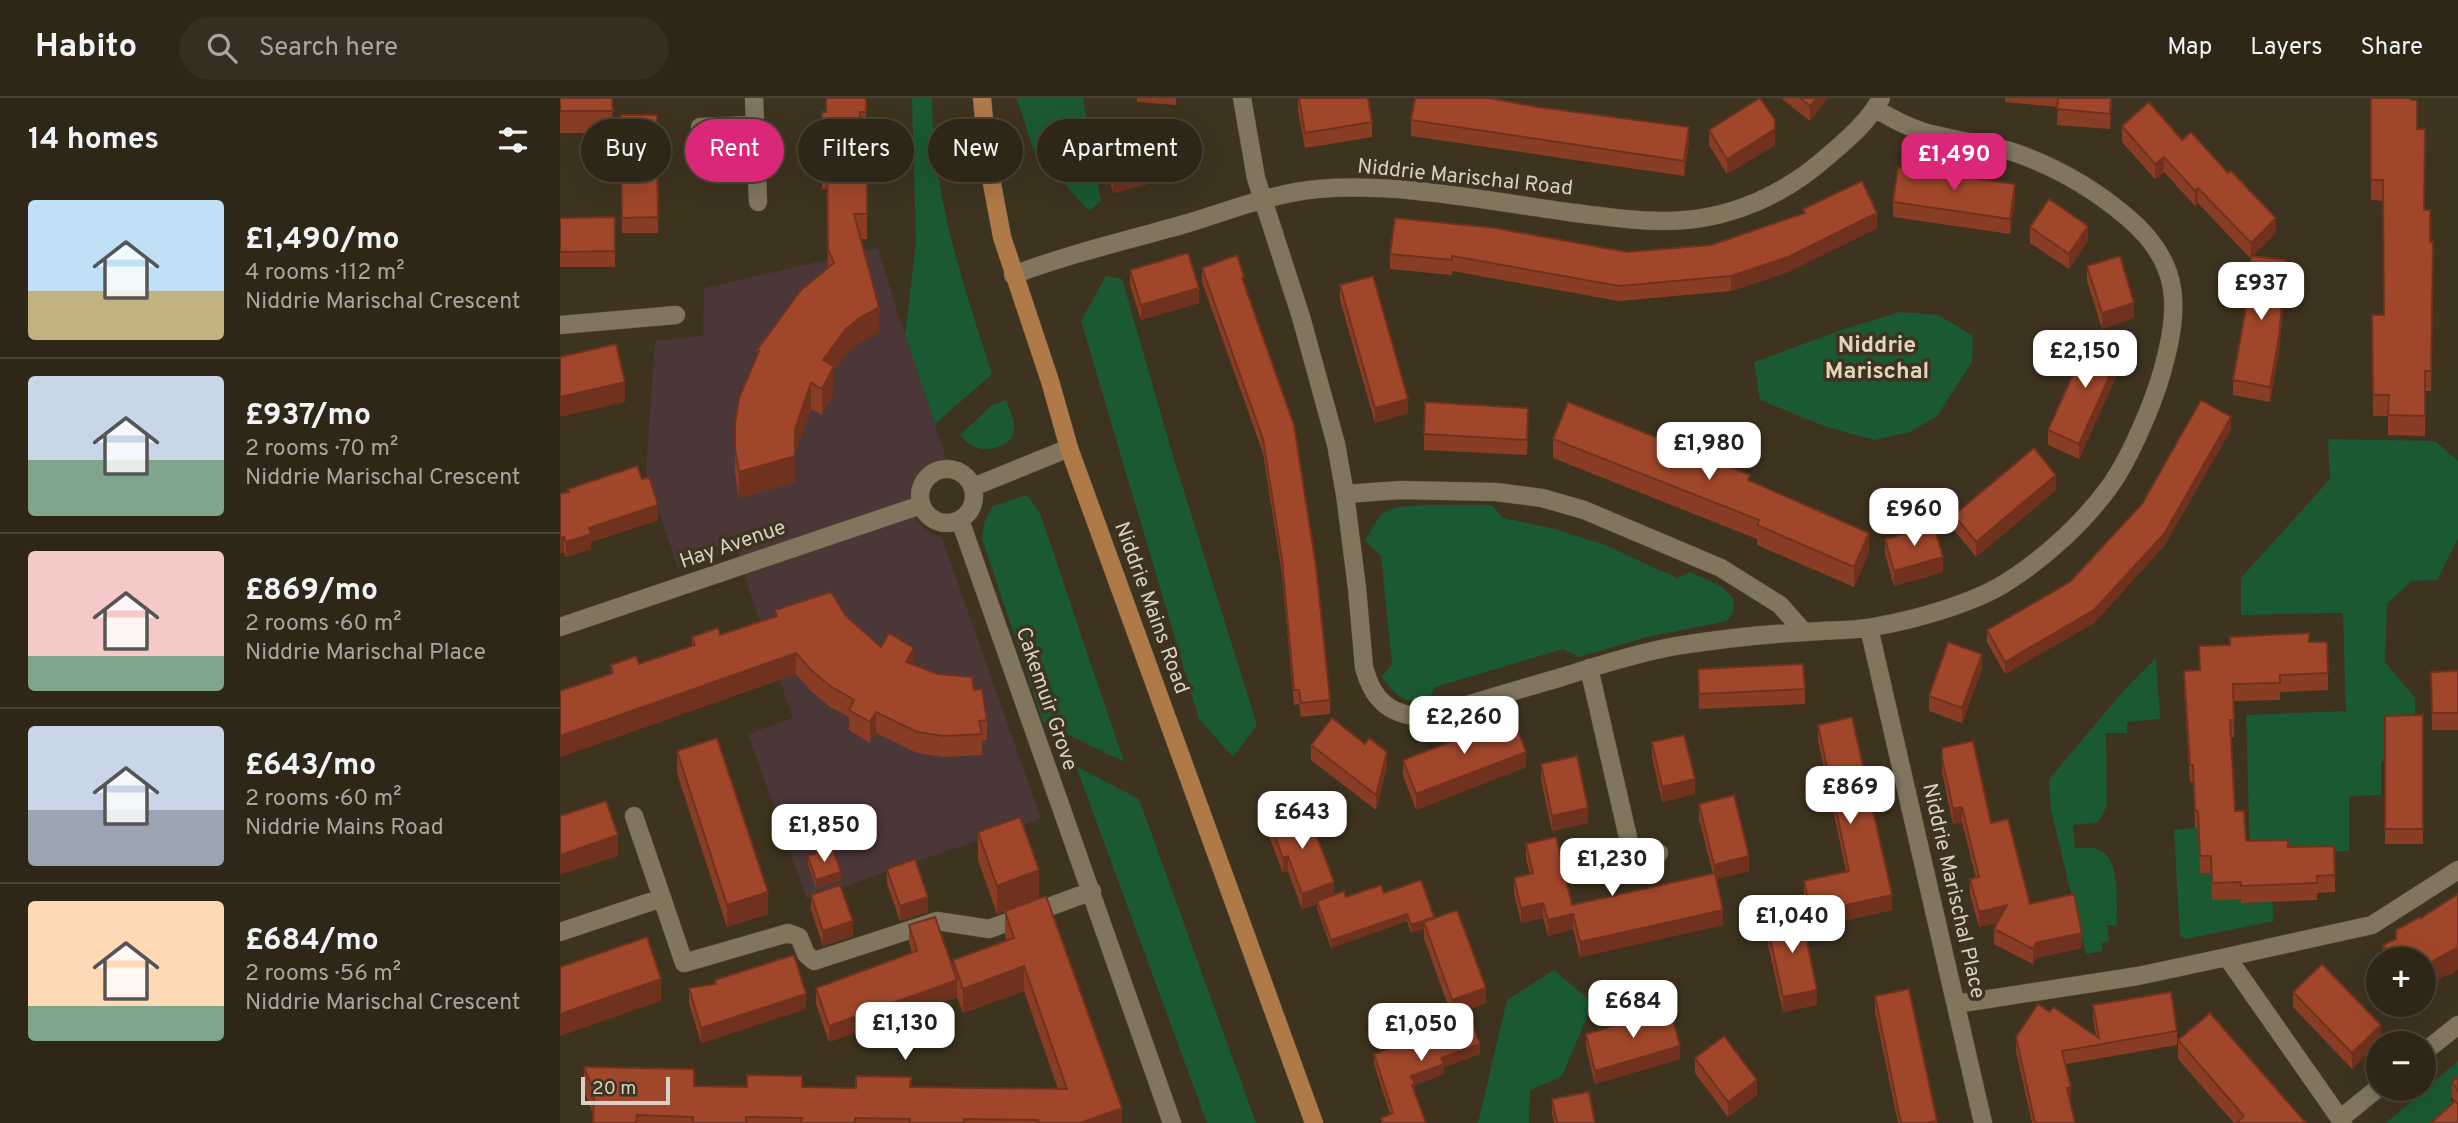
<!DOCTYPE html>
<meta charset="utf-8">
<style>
body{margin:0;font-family:Overpass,sans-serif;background:#362e20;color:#f1f3f6;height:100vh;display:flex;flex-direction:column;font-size:26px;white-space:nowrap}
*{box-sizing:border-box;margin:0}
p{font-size:23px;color:#a7a5a1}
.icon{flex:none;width:38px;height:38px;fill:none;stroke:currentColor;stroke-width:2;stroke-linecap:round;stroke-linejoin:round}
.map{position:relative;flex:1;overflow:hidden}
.side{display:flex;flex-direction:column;background:#2e2617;width:560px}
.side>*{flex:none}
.top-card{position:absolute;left:21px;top:21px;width:665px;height:63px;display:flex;gap:14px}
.buttons{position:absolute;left:1806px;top:849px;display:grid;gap:14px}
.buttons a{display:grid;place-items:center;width:70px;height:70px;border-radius:50%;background:#2e2617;box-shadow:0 7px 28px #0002,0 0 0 2px #494336;font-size:35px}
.scale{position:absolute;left:21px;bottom:18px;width:89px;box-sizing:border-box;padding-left:7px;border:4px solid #d7d0c4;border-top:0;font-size:19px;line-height:24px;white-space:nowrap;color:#d7d0c4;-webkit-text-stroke:5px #3e331f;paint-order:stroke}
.price{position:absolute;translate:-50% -60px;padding:0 16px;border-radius:14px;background:#fff;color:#222;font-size:23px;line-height:46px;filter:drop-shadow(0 2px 4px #0008)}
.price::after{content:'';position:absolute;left:50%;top:42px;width:21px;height:16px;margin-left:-10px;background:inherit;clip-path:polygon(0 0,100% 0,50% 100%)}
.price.on{background:#db2777;color:#fff}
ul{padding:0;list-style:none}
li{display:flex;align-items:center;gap:21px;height:175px;padding:0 28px}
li+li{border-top:2px solid #494336}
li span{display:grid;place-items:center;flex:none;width:196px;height:140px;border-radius:7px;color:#555}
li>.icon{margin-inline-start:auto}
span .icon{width:84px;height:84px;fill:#fffc;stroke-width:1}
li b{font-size:30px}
h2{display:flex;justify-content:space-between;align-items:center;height:84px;padding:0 28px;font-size:30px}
.pill{padding:0 24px;border-radius:32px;background:#2e2617;box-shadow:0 7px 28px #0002,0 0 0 2px #494336;font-size:24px;line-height:63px}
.pill.on{background:#db2777;color:#fff}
header{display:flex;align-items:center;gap:42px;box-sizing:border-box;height:98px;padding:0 35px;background:#2e2617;border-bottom:2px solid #494336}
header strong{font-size:33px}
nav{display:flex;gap:38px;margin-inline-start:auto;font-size:24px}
.search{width:490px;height:63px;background:#362e20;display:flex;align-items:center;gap:18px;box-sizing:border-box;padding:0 24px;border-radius:38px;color:#a7a5a1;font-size:26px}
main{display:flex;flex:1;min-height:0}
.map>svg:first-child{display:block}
.commercial{fill:#4b3638}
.green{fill:#1b5933}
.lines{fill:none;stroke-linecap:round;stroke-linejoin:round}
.minor-casing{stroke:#5a5140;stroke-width:19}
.major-casing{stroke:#5a5140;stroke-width:19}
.minor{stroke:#81755e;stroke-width:18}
.major{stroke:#b07948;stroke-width:18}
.wall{fill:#8a3d25}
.shaded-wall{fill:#70321e}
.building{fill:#a0472b;stroke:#70321e;stroke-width:2}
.labels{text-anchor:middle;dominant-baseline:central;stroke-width:7;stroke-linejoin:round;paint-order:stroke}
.street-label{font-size:21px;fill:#d7d0c4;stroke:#3e331f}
.neighbourhood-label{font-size:23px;font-weight:bold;fill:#e2d5bc;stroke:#3e331f}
</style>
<header>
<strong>Habito</strong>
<div class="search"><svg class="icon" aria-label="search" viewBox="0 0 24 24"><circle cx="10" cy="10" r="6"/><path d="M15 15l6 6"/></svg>Search here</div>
<nav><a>Map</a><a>Layers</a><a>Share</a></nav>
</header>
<main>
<section class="side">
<h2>14 homes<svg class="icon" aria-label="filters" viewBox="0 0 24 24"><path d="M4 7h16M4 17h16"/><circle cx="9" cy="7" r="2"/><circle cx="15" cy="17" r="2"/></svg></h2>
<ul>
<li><span style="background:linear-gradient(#bfe0f5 65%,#c2b280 0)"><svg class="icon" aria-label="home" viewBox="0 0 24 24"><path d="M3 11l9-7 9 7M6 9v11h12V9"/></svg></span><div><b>£1,490/mo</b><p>4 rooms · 112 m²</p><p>Niddrie Marischal Crescent</p></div></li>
<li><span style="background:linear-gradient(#c9d6e8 60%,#7fa58c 0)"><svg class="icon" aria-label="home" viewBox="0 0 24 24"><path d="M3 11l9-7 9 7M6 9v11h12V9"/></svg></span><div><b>£937/mo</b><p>2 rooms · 70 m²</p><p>Niddrie Marischal Crescent</p></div></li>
<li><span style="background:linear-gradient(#f6c9c9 75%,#7fa58c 0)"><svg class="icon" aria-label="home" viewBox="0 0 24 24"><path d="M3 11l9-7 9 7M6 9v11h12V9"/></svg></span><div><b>£869/mo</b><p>2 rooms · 60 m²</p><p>Niddrie Marischal Place</p></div></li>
<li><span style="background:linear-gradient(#c9d6e8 60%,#9aa5b1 0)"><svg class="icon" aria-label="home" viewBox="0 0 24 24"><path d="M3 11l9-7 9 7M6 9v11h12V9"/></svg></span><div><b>£643/mo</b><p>2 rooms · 60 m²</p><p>Niddrie Mains Road</p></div></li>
<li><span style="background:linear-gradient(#ffd9b3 75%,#7fa58c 0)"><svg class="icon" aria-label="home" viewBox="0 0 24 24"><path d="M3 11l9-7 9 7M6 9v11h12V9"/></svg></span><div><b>£684/mo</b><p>2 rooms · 56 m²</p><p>Niddrie Marischal Crescent</p></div></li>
</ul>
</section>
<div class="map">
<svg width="1898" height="1025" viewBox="0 0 1898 1025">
<rect width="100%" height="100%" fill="#3e331f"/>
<!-- commercial -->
<path class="commercial" d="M318 150 334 204 387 363 363 373 356 380 349 402 354 418 366 433 382 440 481 721 247 801 188 636 233 620 211 558 176 450 118 470 86 375 95 243 143 238 144 190Z"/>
<!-- green -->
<path class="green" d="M352 0H372C372 96 403 186 432 276L375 326 345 237 356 145Z
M457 0H523L541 103 529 113 473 51Z
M546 178 562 181 613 358 697 627 673 659 639 621 521 223Z
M1340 214 1378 217 1413 238 1412 264 1377 318 1350 334 1314 342 1264 328 1200 302 1194 264 1284 231Z
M446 302C449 311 456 324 454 334 452 347 430 354 418 350 411 348 405 343 400 337L432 307Z
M1768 341 1875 343 1898 363V441L1877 482 1851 483 1827 506 1825 564 1855 600V663H1821V697L1789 698V753L1690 755 1686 617 1786 613 1783 515 1681 517V480L1770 381Z
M467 397 480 415 564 664 483 624 422 440 425 422 433 408Z
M865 407H932L943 420 995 431 1045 447 1117 480 1130 474 1162 489 1173 500 1174 513 1167 523 1087 539 1019 559 1003 551 875 589 867 605C842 604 836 598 822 579L832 566 821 458 805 443C824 407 825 410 865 407Z
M1596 560 1600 621 1567 624V635H1546L1547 708 1538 724 1513 727 1515 750C1521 750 1530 749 1537 751 1562 759 1556 806 1557 827H1547L1549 843 1542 845 1543 853 1526 856 1491 713 1489 681 1566 590Z
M516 668 579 701 696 1025H647Z
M1643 729 1639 745 1640 775H1651L1681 801V805L1712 804 1714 823 1625 841 1620 838 1614 732Z
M994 872 1033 905 1002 978 970 992 969 1025H918L947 902Z
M1898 963V993L1890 1001 1898 1011 1888 1025H1826Z"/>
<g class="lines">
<!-- minor casing -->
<g class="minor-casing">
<path id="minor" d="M194 0 198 104
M682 0 696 80 741 219 776 346 785 396 797 490 804 569C813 604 832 619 869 619 913 605 957 592 1002 579 1039 567 1077 555 1116 548 1160 541 1203 536 1247 534 1269 532 1292 533 1313 529 1354 522 1416 505 1450 482 1487 458 1524 424 1550 388 1570 360 1593 306 1602 274 1620 210 1622 165 1567 119 1534 91 1494 68 1453 54 1428 46 1402 44 1376 37 1355 33 1334 22 1316 11
M140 29 195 27
M453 177C509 156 568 142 625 126 668 113 713 95 758 91 841 84 933 104 1015 115 1057 120 1100 127 1142 120 1189 112 1232 90 1268 58 1288 41 1309 23 1321 0
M0 227 116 217
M360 398a27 27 0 1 1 54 0a27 27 0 1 1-54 0Z
M413 389 509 350
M785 396 840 392 936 394 982 400 1024 412 1161 470 1220 507 1244 534
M400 422 612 1025
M0 529 361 407
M1309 530 1423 1025
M1029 570 1073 761
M1043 768 1099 755
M102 800 124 865 228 835 239 839 246 856 254 863 377 823 429 831 532 793
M0 834 102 800 74 718
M1667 859 1812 827 1898 772
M1396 906 1578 878 1667 859 1783 1025
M1864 954 1898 927
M1780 1021 1818 990"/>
</g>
<!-- major casing -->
<g class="major-casing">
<path id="major" d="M422 0 428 64 442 139 490 283 509 350 754 1025"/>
</g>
<!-- minor -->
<use href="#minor" class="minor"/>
<!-- major -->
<use href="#major" class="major"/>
</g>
<!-- wall -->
<path class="wall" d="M0 0H52L53 35H0Z
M306 0V39H300V65H307V141H301L319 234 298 246 286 256 274 273V294L262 317 251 311 235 354V384L179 400 175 376V326L197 258V252L268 170 267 91H262V14H266Z
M577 0H616V7L577 4Z
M738 0 812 24V39L745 50 738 13Z
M1223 0H1268L1250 23 1223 2Z
M1445 0H1552L1550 31 1497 27 1498 9 1445 4Z
M1811 0 1851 2 1857 31 1865 112 1870 144H1873L1871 293H1865V338L1828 337V318H1813L1812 217H1824L1823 103 1811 102Z
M61 17H97L98 135H62Z
M851 22 1129 44 1124 78 851 38Z
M1562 28 1622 42 1716 135 1692 158 1726 177 1719 254 1710 304 1673 297V282L1685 215 1690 160 1638 105 1635 108 1604 74 1595 81 1562 44Z
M1149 32 1215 47 1167 76 1149 47Z
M543 42 603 82 553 95 543 57Z
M1455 101 1450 136 1333 119V104Z
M1243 111 1317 130 1228 174 1171 193 1059 203 892 173V177L830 171V156L1067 154 1151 147 1243 116Z
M55 119V169H0V120Z
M1470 129 1528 143 1509 171 1470 145Z
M1527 168 1574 220 1542 231 1527 183Z
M642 170 684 187 770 602V616L741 619 739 606 734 607 722 476 703 355 642 184Z
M570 172 639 205 581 222 570 187Z
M780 187 848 315 815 325 780 202Z
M1562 266 1519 361 1488 347V332Z
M968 325 967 357 864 352V336Z
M1671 332 1604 448 1534 525 1445 576 1427 544V532L1510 484Z
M993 341 1190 383 1309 454 1294 489 1197 447V441L993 360Z
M8 391 98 422 31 444V451L6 459 4 454 0 455Z
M1496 392 1416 459 1394 432V417Z
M1325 441 1383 474 1334 488 1325 456Z
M215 512 286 518 321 549 354 567 414 592 427 622V642L422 643V657L384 659 357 655 316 635 310 645 289 632V619L270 609 251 593 236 576 0 659V593L51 576V567L79 566 132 548V539L160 537 215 518Z
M1749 544 1768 575V592L1720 594V602L1674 603V639H1671L1675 713 1686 743 1728 749 1775 777V794L1757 795V802L1681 805V801L1652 802 1651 775H1640L1638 730H1635L1633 684H1630L1624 590V573L1639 572V548Z
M1138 571 1245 591V606L1139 611Z
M1422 571 1402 625 1369 613V598Z
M1898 573V632H1872L1871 574Z
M1863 617V746H1825V618Z
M1258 627 1332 812 1251 830 1244 798V783L1286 773 1258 642Z
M1092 644 1135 696 1102 704 1092 659Z
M751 647 827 669 816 712 751 662Z
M1382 650 1431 725 1470 806 1522 850 1476 860 1473 866 1434 846V831L1437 825 1419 829 1410 796V781L1416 780 1402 724 1393 726 1382 675Z
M117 653 208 816 167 829 117 675Z
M843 662 966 669 856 712 843 678Z
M981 666 1028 725 992 733 981 682Z
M1139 706 1189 773 1156 781 1163 827 1020 859 1013 831 988 838 983 820 961 825 954 795V780L970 776 966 761V746L1012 807 1153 776 1139 721Z
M709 723 748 733 774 797 786 799 824 795 874 821 926 905 908 912 920 956 884 969V976L855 987V995L866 1025H821V1020L830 1016 814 966V956L881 932 879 927V918L890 913 864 840V830L851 835 847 823 771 850 757 810V806L742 811 728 773 723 775 709 738Z
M418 734 479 800 562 1025H33V1016L24 993V969L134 988 296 990 351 989 498 991 464 893 403 915 397 899 269 944 256 906V890L352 855 349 844V827L393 870V862L446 842 445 837V813L437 816 418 762Z
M248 758 281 782 256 790 248 766Z
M327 771 368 814 340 823 327 786Z
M1898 796V871L1890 877 1864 861H1823V847L1836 841 1861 820Z
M251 797 293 838 263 848 251 812Z
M1206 822 1257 907 1223 914 1206 838Z
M155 882 246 911 141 945 129 905V890L155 886Z
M1733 894 1821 942 1792 971 1733 909Z
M1315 898 1377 1025H1338L1315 914Z
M1533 907 1617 933V947L1506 966 1510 1004 1515 1025H1472L1456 953V939L1490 914 1536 938 1533 921Z
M1026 936 1120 961 1035 986 1026 949Z
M1618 942 1746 1025H1674L1618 961Z
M1135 960 1197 997 1168 1019 1135 975Z
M1898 978V1025L1895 1004 1892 999V984Z
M992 1001 1035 1025H994L992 1016Z"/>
<!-- shaded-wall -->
<path class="shaded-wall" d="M1257 0H1268L1250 23V8Z
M1551 0H1552L1550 31V16Z
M1129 29V44L1124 78V63Z
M1215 31V47L1167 76V61Z
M1604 59V74L1595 81V66Z
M603 67V82L553 95V80Z
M1455 86V101L1450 136V121Z
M1638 90V105L1635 108V93Z
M1317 115V130L1228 174 1171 193V178Z
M1716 120V135L1691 160V145Z
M1528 128V143L1509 171V156Z
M1726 162V177L1719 254 1710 304V289Z
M639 190V205L581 222V207Z
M1574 205V220L1542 231V215Z
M319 209V234L298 246 286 256 274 273V294L262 317 263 262 286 231 298 221Z
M1562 251V266L1519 361V346Z
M65 284V304L0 319V299Z
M251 285V311L235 356V331Z
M848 301V315L815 325V310Z
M1671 319V332L1604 448 1534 525 1445 576V564Z
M235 358V384L179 400V374Z
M1496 377V392L1416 459V444Z
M98 407V422L31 444V451L6 459V444L29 430Z
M1309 435V454L1294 489V469Z
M4 439V454L0 455V440Z
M1383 459V474L1334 488V473Z
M354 550V570L346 564Z
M236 555V576L0 659V638Z
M1422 556V571L1402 625V610Z
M316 614V635L310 645V624Z
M827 654V669L816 712V697Z
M966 654V669L856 712V696Z
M1135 681V696L1102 704V689Z
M1402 709V724L1393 726V711Z
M1028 710V725L992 733V718Z
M58 737V758L0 777V757Z
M728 758V773L723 775V760Z
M1189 758V773L1154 782V767Z
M479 772V800L437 816V788Z
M281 774V782L256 790V782Z
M774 784V800L757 803V806L742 811V796Z
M208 794V816L167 829V807Z
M1332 797V812L1251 830V815Z
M368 799V814L340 823V808Z
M983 805V820L961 825V810Z
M1447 807V823L1419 829V814Z
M1163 812V827L1020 859V844Z
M847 816V823L771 850V842Z
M1013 816V831L988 838V822Z
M874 819V827L864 824V830L851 835V827Z
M293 823V838L263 848V833Z
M1522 835V850L1476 860 1473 866V851L1476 845Z
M1898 849V871L1864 890V868Z
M464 868V893L403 915V891Z
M101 881V903L0 938V916Z
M397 882V899L269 944V928Z
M926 890V905L892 917V902Z
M1257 892V907L1223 914V899Z
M246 896V911L141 945V930Z
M1821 927V942L1792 971V955Z
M920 946V956L884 969V976L855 987V996L852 997 851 978 881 960Z
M1120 948V961L1035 986V973Z
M1197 982V997L1168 1019V1004Z
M1511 989V1004L1507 1005V990Z
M562 1010V1025H520Z"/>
<!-- building -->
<path class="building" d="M0 0H52L53 13H0Z
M266 0H306V14H300V65H307V116H294L319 209 298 221 286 231 263 262 274 268 262 291 251 285 235 331V358L179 374 175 350V326L179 300 199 253 197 252 241 192 274 165 268 151 267 66H262V14H266Z
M739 0H808L812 24 745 35Z
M855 0H929L977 9 1129 29 1124 63 851 22Z
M1200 0 1215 22V31L1167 61 1149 32Z
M1240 0H1257L1250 8Z
M1498 0H1551L1550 16 1497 11Z
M1811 0H1851V2H1857V31H1865L1864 112H1870V144H1873L1871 273H1865V318L1828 317 1829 297H1813L1812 217H1824L1823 82H1811Z
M1589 4 1622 42 1631 34 1668 75 1671 73 1716 120 1691 145 1638 90 1635 93 1604 59 1595 66 1562 28Z
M61 17H97L98 119 62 120Z
M593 29 603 67 553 80 543 42Z
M1338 69 1455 86 1450 121 1333 104Z
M1302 83 1317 115 1228 159 1171 178 1059 188 892 158V162L830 156 835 120 935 130 1067 154 1151 147 1245 115 1243 111Z
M1489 101 1528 128 1509 156 1470 129Z
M55 119V153L0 154V120Z
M628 155 639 190 581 207 570 172Z
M677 157 684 179 682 180 734 327 756 468 770 602 741 605 739 592H734L722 461 703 341 642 170Z
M1560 158 1574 205 1542 215 1527 168Z
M1691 158 1726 162 1719 239 1710 289 1673 282 1685 215Z
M813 178 848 301 815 310 780 187Z
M1531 237 1562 251 1519 346 1488 332Z
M56 246 65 284 0 299V259Z
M1641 302 1671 319 1604 436 1534 512 1445 564 1427 532 1510 484 1582 406Z
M865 304 968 310 967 342 864 336Z
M1008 304 1190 377 1188 382 1309 435 1294 469 1197 427 1199 422 993 341Z
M1474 350 1496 377 1416 444 1394 417Z
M77 368 82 381 89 379 98 407 29 430 31 436 19 440 6 444 4 439 0 440V396L9 394 8 391Z
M1374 428 1383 459 1334 473 1325 441Z
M271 494 286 518 321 549 329 535 354 550 346 564 378 576 412 579 414 592 422 591 427 622 419 623 422 636 384 638 357 634 316 614 310 624 289 612 294 602 270 588 251 572 236 555 0 638V593L53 575 51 567 76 558 79 566 135 547 132 539 158 530 160 537 217 518 215 512Z
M1749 535V544H1767L1768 575 1720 577V585L1673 586 1674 622H1670L1675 713H1684L1686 743 1728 742V749L1774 748 1775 777 1757 778V785L1681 788V784L1652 785 1651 758H1640L1638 713H1635L1633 667H1630L1624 573 1640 572 1639 548 1670 547V539Z
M1388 544 1422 556 1402 610 1369 598Z
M1243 566 1245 591 1139 596 1138 571Z
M1898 573V615H1872L1871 574Z
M1863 617V731H1825V618Z
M1292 619 1332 797 1251 815 1244 783 1289 773 1258 627Z
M772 620 805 646 809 640 827 654 816 697 751 647Z
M953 620 966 654 856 696 843 662Z
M1124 637 1135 681 1102 689 1092 644Z
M157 640 208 794 167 807 117 653Z
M1413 643 1431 725 1448 721 1470 806 1514 796 1522 835 1476 845 1473 851 1434 831 1447 807 1419 814 1410 781 1419 779 1402 709 1393 711 1382 660V650Z
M1017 658 1028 710 992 718 981 666Z
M1174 697 1189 758 1154 767 1139 706Z
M46 703 58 737 0 757V718Z
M740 712 748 733 754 731 774 784 742 796 728 758 723 760 709 723Z
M460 719 479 772 437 788 418 734Z
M996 739 1012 807 1155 775 1163 812 1020 844 1013 816 988 822 983 805 961 810 954 780 973 775 966 746Z
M272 749 281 774 256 782 248 758Z
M355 761 368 799 340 808 327 771Z
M861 782 874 819 851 827 847 816 771 842 757 803 784 793 786 799 821 787 824 795Z
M280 787 293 823 263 833 251 797Z
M1898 796V849L1864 868V861H1831L1823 847 1836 841V832L1860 819 1861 820Z
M486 798 562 1010 520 1025H479L478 1022 404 1021V1025H350V1021L295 1020V1025H241L242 1020 186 1019V1025H133V1019L77 1017 76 1025H33L34 994 24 969 134 971V988L187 989V977L242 978V989L296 990V978L351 979 350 989 507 991 464 868 403 891 393 862 454 840 445 813Z
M897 812 926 890 892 902 864 824Z
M1241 815 1257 892 1223 899 1206 822Z
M375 819 397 882 269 928 256 890 357 853 349 827Z
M87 839 101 881 0 916V869Z
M234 857 246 896 141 930 129 890 156 886 155 882Z
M1762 866 1821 927 1792 955 1733 894Z
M1349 891 1377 1023 1365 1025H1341L1315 898Z
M1611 894 1617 933 1502 953 1511 989 1507 990 1515 1025H1475L1456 939 1478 906 1490 914 1493 909 1539 940 1533 907Z
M906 908 920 946 881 960 884 966 851 978 855 986 852 987 866 1025H823L821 1020 833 1015 814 956 884 931 879 918Z
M1110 911 1120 948 1035 973 1026 936Z
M1650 915 1746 1025H1676L1684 1018 1618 942Z
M1164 938 1197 982 1168 1004 1135 960Z
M1898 978V993L1892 984Z
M1029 994 1035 1025H997L992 1001Z
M1895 1003 1898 1006V1025H1871Z"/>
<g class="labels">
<!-- street labels -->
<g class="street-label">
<text transform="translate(905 80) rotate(6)">Niddrie Marischal Road</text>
<text transform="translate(173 447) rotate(-19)">Hay Avenue</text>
<text transform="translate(591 510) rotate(70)">Niddrie Mains Road</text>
<text transform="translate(486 601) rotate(71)">Cakemuir Grove</text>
<text transform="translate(1393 793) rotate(77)">Niddrie Marischal Place</text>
</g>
<!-- neighbourhood labels -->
<g class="neighbourhood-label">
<text x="1317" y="248">Niddrie<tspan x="1317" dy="26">Marischal</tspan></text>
</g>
</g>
</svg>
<div class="buttons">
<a>+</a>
<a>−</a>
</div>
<div class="scale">20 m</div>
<b class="price on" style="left:1394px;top:95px">£1,490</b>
<b class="price" style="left:1701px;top:224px">£937</b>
<b class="price" style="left:1525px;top:292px">£2,150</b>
<b class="price" style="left:1149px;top:384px">£1,980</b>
<b class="price" style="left:1354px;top:450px">£960</b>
<b class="price" style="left:904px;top:658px">£2,260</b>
<b class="price" style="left:1290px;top:728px">£869</b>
<b class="price" style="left:742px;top:753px">£643</b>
<b class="price" style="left:264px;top:766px">£1,850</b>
<b class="price" style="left:1052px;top:800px">£1,230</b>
<b class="price" style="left:1232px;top:857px">£1,040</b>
<b class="price" style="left:1073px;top:942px">£684</b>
<b class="price" style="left:345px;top:964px">£1,130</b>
<b class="price" style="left:861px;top:965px">£1,050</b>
<div class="top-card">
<a class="pill">Buy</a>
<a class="pill on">Rent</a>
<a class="pill">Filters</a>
<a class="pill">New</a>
<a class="pill">Apartment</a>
</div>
</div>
</main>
